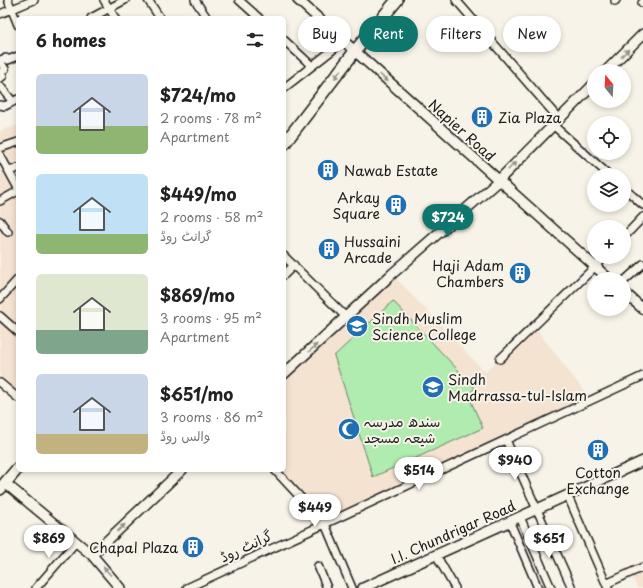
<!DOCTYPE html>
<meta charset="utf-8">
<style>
body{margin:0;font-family:"Playpen Sans","Playpen Sans Arabic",sans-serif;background:#f2f2f2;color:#222;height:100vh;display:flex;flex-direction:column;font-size:15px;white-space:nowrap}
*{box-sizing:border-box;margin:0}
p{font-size:13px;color:#767676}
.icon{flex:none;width:22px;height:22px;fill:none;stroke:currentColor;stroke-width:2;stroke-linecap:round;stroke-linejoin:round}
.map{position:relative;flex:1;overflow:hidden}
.sheet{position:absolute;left:16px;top:16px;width:270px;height:456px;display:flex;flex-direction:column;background:#fff;border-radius:6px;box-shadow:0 2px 6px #0003}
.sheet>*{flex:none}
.banner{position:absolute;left:298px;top:16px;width:285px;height:36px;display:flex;gap:8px}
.needle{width:26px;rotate:342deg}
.tools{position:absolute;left:587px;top:64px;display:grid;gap:8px}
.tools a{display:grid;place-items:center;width:44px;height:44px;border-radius:50%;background:#fff;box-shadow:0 2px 6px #0003;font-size:20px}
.price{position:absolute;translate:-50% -34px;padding:0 9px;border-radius:14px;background:#fff;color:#222;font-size:13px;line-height:26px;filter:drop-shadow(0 1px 2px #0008)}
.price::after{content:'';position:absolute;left:50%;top:24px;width:12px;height:9px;margin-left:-6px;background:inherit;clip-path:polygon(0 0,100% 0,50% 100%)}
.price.selected{background:#0f766e;color:#fff}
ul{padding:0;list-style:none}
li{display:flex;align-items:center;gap:12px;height:100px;padding:0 20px}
li span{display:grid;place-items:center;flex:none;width:112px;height:80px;border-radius:6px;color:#555}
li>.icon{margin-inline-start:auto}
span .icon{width:48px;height:48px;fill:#fffc;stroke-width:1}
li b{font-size:17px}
h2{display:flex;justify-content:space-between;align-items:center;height:48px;padding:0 20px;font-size:17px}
.chip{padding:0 14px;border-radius:18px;background:#fff;box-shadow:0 2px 6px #0003;font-size:14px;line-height:36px}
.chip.selected{background:#0f766e;color:#fff}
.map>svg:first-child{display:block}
.built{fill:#f5e3d2}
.park{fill:#b0ebb0;stroke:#668466}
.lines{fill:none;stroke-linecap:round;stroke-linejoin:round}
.minor-casing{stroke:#1c1c1c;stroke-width:10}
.major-casing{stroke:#1c1c1c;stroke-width:12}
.highway-casing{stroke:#1c1c1c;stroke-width:14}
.minor{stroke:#f7f3e8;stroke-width:7}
.major{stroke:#f7f3e8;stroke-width:9}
.highway{stroke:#f7f3e8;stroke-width:11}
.oneway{fill:#94928c}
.labels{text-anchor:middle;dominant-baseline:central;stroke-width:4;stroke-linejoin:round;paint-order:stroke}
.poi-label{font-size:14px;fill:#1c1c1c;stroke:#f7f3e8;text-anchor:start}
.street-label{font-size:14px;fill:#1c1c1c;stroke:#f7f3e8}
</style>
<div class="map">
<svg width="643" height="588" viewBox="0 0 643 588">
<rect width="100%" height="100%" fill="#f7f3e8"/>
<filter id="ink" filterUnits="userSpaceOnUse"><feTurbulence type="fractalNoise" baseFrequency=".025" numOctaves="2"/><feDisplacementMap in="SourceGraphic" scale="8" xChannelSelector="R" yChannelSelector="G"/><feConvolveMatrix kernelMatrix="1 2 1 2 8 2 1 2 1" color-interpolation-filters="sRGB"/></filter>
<g filter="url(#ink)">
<!-- built -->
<path class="built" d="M18 125V398L0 383V131Z
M392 274 485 372 534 326 591 400 325 524 275 470H284V374Z
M643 572V588H637L632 577Z"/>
<!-- park -->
<path class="park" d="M393 301 475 388 468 395 483 428 373 477 334 356Z"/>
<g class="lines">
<!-- minor casing -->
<g class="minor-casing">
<path id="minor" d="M8 0 18 25
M104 0 115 18
M148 0 160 18
M195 0 207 18
M239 0 259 18
M456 0 559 119
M615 1 616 0
M642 3 643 2
M0 14 34 0
M91 18 125 0
M284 40 312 66
M0 60 6 58 8 60 18 56
M0 61 5 69 1 72 3 76 0 78
M0 86 13 102
M284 88 344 41
M0 105 5 106 18 99
M553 125 609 175
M0 148 18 142
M0 155 18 188
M9 171 18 168
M624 188 643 205
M0 201 18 191
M0 221 8 232
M624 237 643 217
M284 256 346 317
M284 275 294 265
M624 281 643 264
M0 299 18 279
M0 316 18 332
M500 359 605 257
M0 383 18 398
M506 440 572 588
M275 470 325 524 352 588
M570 501 608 588
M520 517 551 588
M512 527 538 588
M439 560 455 588
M318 566 327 588
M606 584 643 567
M36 588 76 542
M187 588 643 376"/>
</g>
<!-- major casing -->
<g class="major-casing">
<path id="major" d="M298 0 609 279
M606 71 643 34
M624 292 643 309
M284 374 392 274 498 181 594 84
M5 483 92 555 120 588
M92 555 182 470
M363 588 643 461"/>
</g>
<!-- highway casing -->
<g class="highway-casing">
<path id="highway" d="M284 144 355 51 397 0
M0 489 18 468"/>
</g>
<!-- minor -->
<use href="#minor" class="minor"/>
<!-- major -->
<use href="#major" class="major"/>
<!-- highway -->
<use href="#highway" class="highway"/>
</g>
<!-- one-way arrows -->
<defs><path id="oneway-solid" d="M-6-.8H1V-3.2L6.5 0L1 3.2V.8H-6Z"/></defs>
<g class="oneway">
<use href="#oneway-solid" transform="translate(625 53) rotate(-45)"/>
<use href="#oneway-solid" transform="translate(338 74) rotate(127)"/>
<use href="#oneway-solid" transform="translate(384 78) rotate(42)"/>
<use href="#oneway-solid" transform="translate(512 166) rotate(-45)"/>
<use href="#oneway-solid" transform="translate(313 348) rotate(-43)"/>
<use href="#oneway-solid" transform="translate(121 528) rotate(-43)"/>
<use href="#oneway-solid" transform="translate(107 571) rotate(-131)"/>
</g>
</g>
<!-- icons -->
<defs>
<g id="building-disc" transform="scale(1.15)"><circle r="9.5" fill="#1f6fb2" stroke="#f7f3e8"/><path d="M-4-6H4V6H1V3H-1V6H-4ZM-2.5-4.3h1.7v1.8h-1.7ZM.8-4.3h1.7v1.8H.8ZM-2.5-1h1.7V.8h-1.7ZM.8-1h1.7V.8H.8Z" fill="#fff"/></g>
<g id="university-disc" transform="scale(1.15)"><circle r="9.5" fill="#1f6fb2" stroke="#f7f3e8"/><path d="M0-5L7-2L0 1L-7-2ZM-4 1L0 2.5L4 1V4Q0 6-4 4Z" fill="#fff"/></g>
<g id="mosque-disc" transform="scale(1.15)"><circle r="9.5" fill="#1f6fb2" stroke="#f7f3e8"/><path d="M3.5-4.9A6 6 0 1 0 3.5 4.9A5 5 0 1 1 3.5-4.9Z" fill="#fff"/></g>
</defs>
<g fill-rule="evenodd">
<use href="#building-disc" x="482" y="117"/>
<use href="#building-disc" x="328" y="170"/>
<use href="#building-disc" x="396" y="205"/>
<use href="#building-disc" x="329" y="249"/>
<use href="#building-disc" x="520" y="273"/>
<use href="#university-disc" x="357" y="326"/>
<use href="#university-disc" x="433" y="387"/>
<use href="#mosque-disc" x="349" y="429"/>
<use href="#building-disc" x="598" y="450"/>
<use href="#building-disc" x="193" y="547"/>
</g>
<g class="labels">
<!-- poi labels -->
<g class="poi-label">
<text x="498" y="117">Zia Plaza</text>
<text x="344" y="170">Nawab Estate</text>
<text x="380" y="197" text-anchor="end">Arkay<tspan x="380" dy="16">Square</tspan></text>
<text x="344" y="241">Hussaini<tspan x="344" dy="16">Arcade</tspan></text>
<text x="504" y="265" text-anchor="end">Haji Adam<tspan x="504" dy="16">Chambers</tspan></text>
<text x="372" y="318">Sindh Muslim<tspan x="372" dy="16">Science College</tspan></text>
<text x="448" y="379">Sindh<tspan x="448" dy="16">Madrrassa-tul-Islam</tspan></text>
<text x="364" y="421">سندھ مدرسہ<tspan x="364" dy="16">شیعہ مسجد</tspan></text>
<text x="598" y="472" text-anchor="middle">Cotton<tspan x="598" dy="16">Exchange</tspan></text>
<text x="178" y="547" text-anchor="end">Chapal Plaza</text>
</g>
<!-- street labels -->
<g class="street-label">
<text transform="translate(462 130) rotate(42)">Napier Road</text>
<text transform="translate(453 532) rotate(-24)">I.I. Chundrigar Road</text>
<text transform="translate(246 546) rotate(-25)">گرانٹ روڈ</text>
</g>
</g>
</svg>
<div class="tools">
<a><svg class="needle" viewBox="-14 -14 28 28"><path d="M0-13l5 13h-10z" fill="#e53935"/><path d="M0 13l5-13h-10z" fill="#767676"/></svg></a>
<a><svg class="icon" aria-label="locate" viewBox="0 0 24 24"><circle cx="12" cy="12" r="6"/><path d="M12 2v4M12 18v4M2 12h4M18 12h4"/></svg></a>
<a><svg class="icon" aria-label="layers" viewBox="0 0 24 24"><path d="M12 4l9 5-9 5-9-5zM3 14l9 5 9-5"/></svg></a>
<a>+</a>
<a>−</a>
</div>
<b class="price selected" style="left:448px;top:238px">$724</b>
<b class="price" style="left:515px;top:481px">$940</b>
<b class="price" style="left:419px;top:491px">$514</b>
<b class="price" style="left:315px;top:528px">$449</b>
<b class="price" style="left:49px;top:559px">$869</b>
<b class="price" style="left:549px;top:559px">$651</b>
<div class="banner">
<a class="chip">Buy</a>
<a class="chip selected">Rent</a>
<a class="chip">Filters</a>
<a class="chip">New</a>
</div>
<section class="sheet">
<h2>6 homes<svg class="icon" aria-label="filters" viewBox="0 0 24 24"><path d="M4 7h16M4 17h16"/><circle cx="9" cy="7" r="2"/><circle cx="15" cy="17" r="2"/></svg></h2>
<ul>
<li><span style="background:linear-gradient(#c9d6e8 65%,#8fb573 0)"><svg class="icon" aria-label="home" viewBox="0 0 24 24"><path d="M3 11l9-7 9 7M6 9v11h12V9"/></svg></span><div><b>$724/mo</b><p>2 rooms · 78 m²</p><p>Apartment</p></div></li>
<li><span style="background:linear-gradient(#bfe0f5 75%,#8fb573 0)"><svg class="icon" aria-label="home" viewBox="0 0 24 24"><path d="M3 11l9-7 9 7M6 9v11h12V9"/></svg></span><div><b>$449/mo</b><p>2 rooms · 58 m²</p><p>گرانٹ روڈ</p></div></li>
<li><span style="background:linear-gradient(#dfe7d0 70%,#7fa58c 0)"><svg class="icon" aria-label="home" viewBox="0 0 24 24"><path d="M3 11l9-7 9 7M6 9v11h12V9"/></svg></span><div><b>$869/mo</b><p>3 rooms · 95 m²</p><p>Apartment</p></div></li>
<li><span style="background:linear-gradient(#c9d6e8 75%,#c2b280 0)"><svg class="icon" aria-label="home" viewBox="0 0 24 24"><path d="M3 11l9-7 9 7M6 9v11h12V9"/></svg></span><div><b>$651/mo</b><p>3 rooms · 86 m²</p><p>والس روڈ</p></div></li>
</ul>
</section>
</div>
